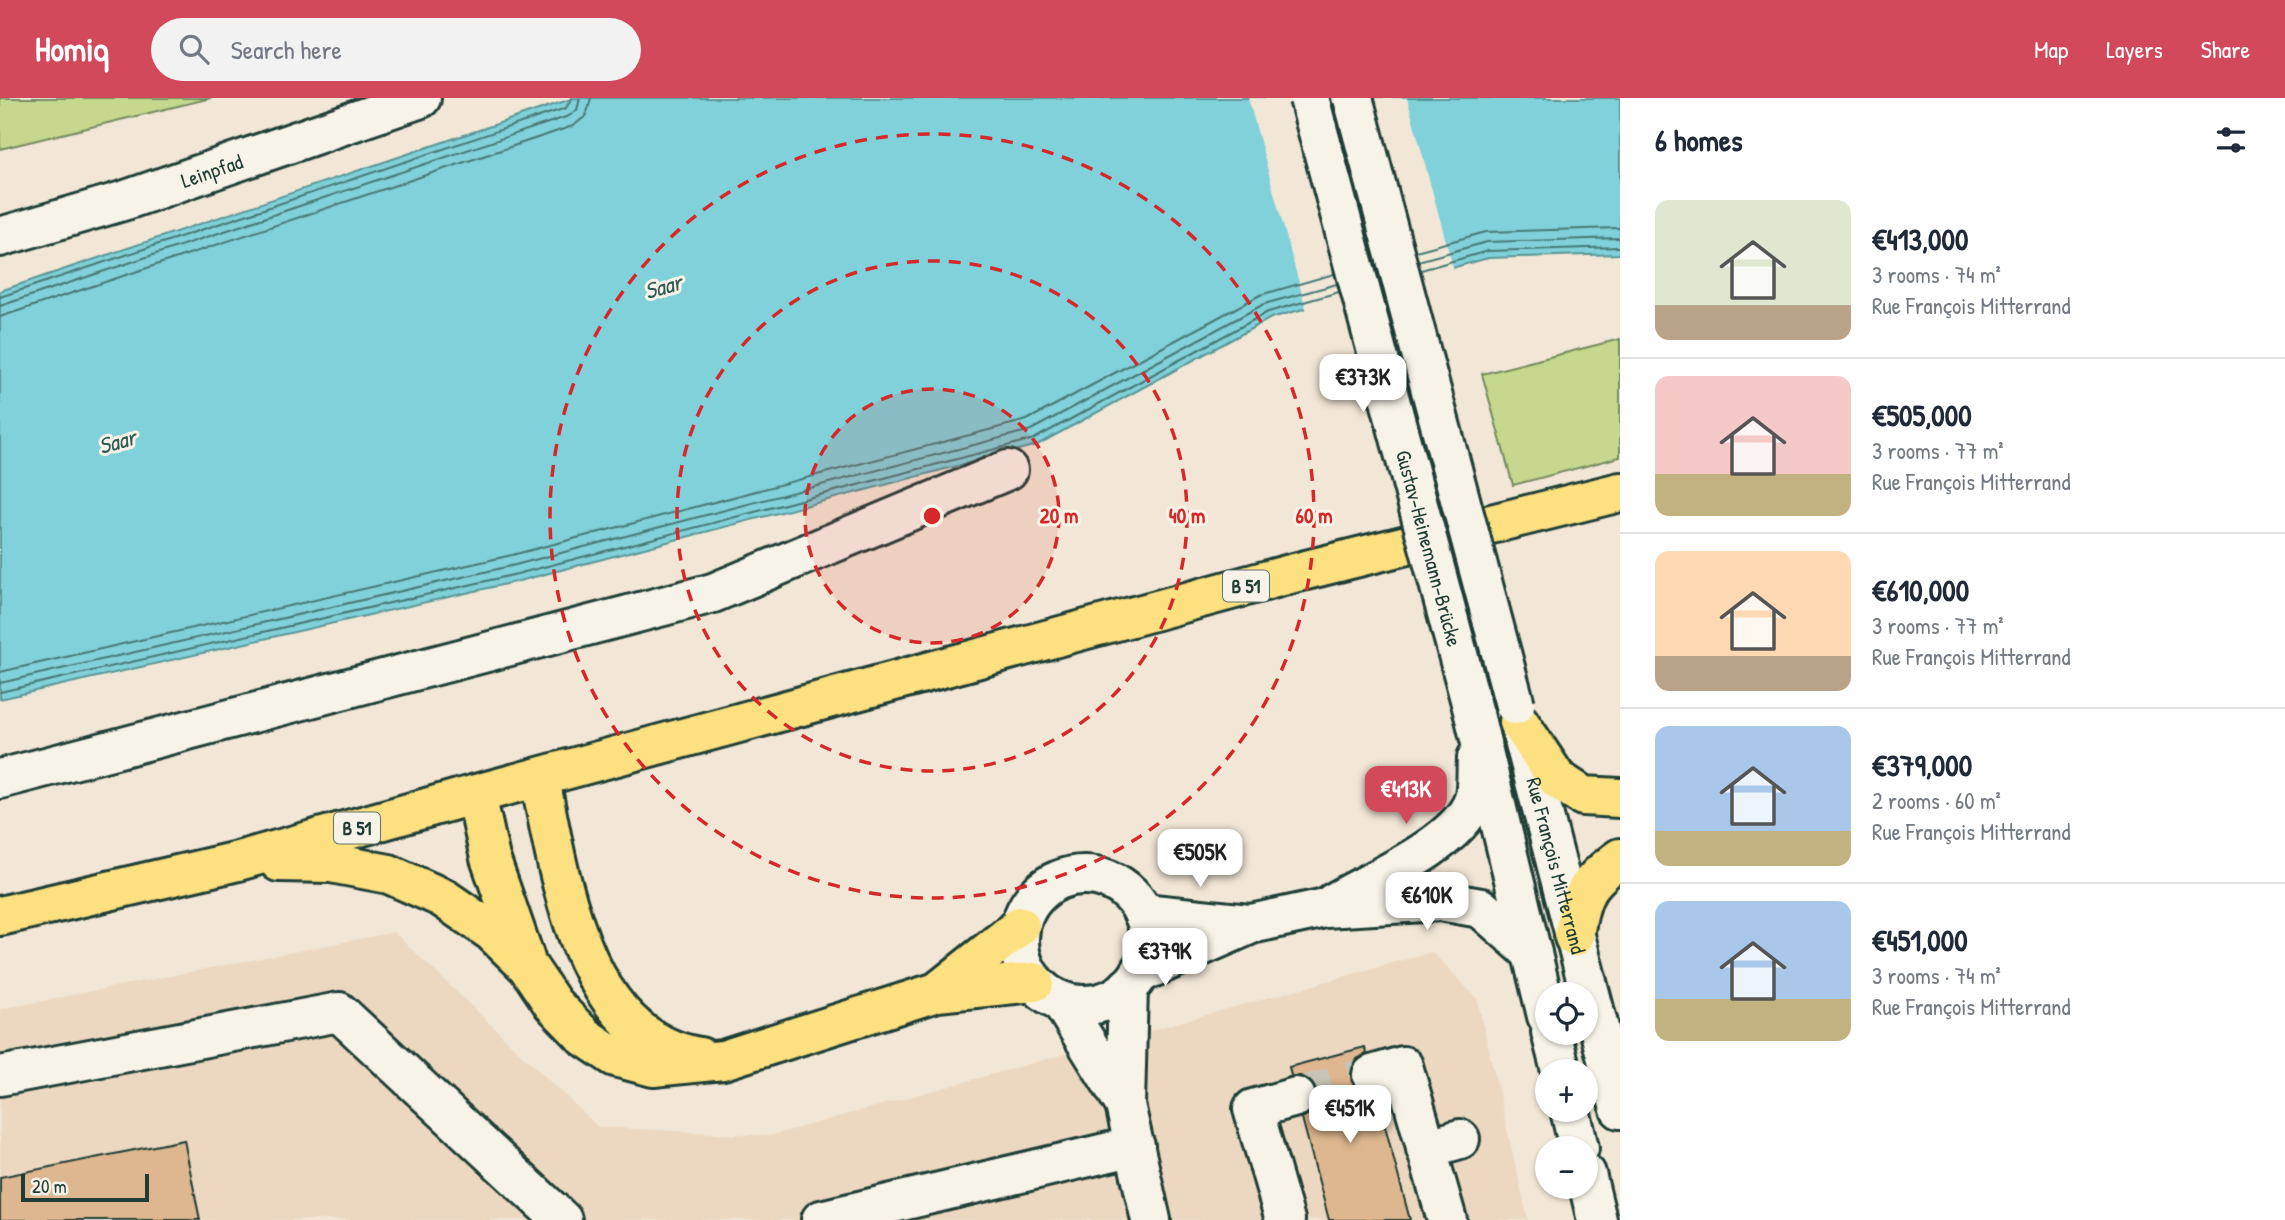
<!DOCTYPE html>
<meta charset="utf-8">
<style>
body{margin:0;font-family:"Patrick Hand",sans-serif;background:#f2f2f3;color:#1f2937;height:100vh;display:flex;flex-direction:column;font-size:26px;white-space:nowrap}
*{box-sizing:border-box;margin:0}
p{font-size:23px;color:#747a83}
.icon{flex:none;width:38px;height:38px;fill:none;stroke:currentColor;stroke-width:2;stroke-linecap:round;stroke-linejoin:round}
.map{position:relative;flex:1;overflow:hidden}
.details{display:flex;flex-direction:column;background:#fff;width:665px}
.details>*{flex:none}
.tools{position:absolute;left:1535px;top:884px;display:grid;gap:14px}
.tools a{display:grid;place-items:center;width:63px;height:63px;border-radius:50%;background:#fff;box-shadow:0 2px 5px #0004;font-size:35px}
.scale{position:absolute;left:21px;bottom:18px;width:128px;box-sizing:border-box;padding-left:7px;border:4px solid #1f3d34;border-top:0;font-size:19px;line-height:24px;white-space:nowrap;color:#1f3d34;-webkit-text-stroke:5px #f7f3e8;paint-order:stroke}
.price{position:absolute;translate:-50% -60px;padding:0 16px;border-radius:14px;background:#fff;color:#222;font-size:23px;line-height:46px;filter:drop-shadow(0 2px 4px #0008)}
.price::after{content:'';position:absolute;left:50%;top:42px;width:21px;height:16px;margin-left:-10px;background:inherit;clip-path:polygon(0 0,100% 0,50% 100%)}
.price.selected{background:#d1495b;color:#fff}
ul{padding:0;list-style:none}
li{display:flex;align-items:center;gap:21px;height:175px;padding:0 35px}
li+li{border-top:2px solid #e0e1e3}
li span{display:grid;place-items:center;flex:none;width:196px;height:140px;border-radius:14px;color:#555}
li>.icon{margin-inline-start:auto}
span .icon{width:84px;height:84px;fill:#fffc;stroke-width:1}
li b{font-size:30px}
h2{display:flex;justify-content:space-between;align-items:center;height:84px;padding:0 35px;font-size:30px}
header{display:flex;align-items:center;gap:42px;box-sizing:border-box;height:98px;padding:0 35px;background:#d1495b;color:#fff}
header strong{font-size:33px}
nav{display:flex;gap:38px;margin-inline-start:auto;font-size:24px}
.search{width:490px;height:63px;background:#f2f2f3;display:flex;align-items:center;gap:18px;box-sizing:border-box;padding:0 24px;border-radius:38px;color:#747a83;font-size:26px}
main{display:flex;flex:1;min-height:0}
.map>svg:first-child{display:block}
.built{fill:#ecd8c1}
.green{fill:#c6d88d;stroke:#728a60;stroke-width:2}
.water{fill:#80d1d9;stroke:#599697;stroke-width:2}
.pier{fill:#f2e7d6}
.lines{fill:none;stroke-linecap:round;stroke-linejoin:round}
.shore{stroke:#467876;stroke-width:2}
.building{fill:#deb68f;stroke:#1f3d34;stroke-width:2}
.minor-tunnel{stroke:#c8c5b6;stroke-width:38;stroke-dasharray:38 19;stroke-linecap:butt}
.minor-casing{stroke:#1f3d34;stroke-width:44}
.major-casing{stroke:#1f3d34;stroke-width:44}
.minor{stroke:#f7f3e8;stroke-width:38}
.major{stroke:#fde080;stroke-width:38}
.minor-bridge-casing{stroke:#1f3d34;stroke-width:44;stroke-linecap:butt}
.minor-bridge{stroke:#f7f3e8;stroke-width:38}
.ring{fill:none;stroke:#d62828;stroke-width:3.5;stroke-dasharray:12 9}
.labels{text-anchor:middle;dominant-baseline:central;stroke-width:6;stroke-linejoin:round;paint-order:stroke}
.shield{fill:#f7f3e8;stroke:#60746a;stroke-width:2}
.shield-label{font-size:19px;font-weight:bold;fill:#1f3d34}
.street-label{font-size:21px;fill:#1f3d34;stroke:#f7f3e8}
.water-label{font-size:23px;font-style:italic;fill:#325b55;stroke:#f7f3e8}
.centre{fill:#d62828;stroke:#f7f3e8;stroke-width:3.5}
.ring-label{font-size:21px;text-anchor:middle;font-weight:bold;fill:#d62828;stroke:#f7f3e8;stroke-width:6;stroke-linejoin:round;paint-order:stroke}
</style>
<header>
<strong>Homiq</strong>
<div class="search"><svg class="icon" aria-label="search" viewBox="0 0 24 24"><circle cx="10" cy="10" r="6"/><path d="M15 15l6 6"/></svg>Search here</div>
<nav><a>Map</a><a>Layers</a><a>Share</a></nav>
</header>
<main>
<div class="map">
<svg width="1620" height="1122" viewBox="0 0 1620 1122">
<rect width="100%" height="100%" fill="#f2e7d6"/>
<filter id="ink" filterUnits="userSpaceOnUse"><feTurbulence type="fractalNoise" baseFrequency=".0143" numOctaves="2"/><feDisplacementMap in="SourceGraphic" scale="14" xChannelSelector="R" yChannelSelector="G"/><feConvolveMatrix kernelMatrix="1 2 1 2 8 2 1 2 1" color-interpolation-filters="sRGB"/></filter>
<g filter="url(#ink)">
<!-- built -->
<path class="built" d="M394 834 598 1029 769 1038 1432 854 1477 900 1528 1122H0V911Z"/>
<!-- green -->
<path class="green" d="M0 0H211L0 51Z
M1620 241V359L1513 387 1482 276Z"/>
<!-- water -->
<path class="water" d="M574 0H1620V156L1488 160 1271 220 1037 347 519 483 0 601V193Z"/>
<!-- pier -->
<path class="pier" d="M1248 0H1407L1454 173 1307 214Z"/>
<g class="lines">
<!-- shore -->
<path class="shore" d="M1416 153 1486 134 1620 130
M1418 163 1487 144 1620 140
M1421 172 1488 153 1620 149
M0 199 566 10 572 0
M0 208 569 18 577 12 580 0
M0 219 573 28 586 18 591 0
M0 574 512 457 1027 322 1260 197 1334 176
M0 585 515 467 1031 332 1264 206 1337 186
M0 594 517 476 1034 341 1268 214 1339 194"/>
</g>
<!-- building -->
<path class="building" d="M1365 949 1366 956 1357 961 1351 971V982L1357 993 1367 998H1377L1410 1122H1329L1302 1020 1312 1014 1317 1004V994L1311 983 1301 978H1291L1289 969Z
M184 1042 200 1122H0V1079Z"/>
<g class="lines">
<!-- minor-tunnel -->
<path class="minor-tunnel" d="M1296 999 1372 977"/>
<!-- minor casing -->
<g class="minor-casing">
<g id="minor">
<path id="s1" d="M0 139 126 102 421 0"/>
<path d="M1474 616 1547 918"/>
<path id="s2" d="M1521 630 1620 1011"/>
<path d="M0 681 713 495 1008 372"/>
<circle cx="1084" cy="842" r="65"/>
<path d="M1333 805C1372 782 1456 747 1473 704 1478 692 1476 673 1477 660"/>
<path d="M1143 815 1249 826"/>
<path d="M1140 875 1251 826 1325 810 1440 803 1481 810 1532 855"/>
<path d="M1128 889 1125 1007 1151 1122"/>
<path d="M1061 903 1124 1005"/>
<path d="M1551 934 1561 973"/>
<path d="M1372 977 1403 968 1447 1122"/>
<path d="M0 978 339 914 562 1122"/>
<path d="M1570 1012 1579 1050"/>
<path d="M1426 1051 1460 1041"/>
<path d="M1586 1076 1597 1122"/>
<path d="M821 1122 1135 1048"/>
<path d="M1285 1122 1253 1011 1296 999"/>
</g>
</g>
<!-- major casing -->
<g class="major-casing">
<path id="major" d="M1519 624 1557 681 1583 698 1620 700
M540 681C559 775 581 942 700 959
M476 696 490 760 525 861
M279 764 331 765 389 776 443 800 491 833 528 869 553 906 585 939 615 959 653 969 723 962 937 894 1034 884
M0 818 238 763 476 696 1294 475 1620 394
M1574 839C1580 797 1585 786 1620 760
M937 894 1020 828"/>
</g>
<!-- minor -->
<use href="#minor" class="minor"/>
<!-- major -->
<use href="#major" class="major"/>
<!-- minor-bridge casing -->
<g class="minor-bridge-casing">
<g id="minor-bridge">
<path id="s3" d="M1309 0 1474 616"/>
<path d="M1353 0 1515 607"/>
</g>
</g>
<!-- minor-bridge -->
<use href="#minor-bridge" class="minor-bridge"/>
</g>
</g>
<!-- distance rings -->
<circle cx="932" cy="418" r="127" fill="#d62828" fill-opacity=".12"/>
<g class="ring">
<circle cx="932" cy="418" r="127"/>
<circle cx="932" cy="418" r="255"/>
<circle cx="932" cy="418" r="382"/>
</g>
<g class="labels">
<!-- shield labels -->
<g class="shield">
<rect x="1223" y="472.5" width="46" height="31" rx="5"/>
<rect x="334" y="714.5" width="46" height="31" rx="5"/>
</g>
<g class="shield-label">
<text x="1246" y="488">B 51</text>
<text x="357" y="730">B 51</text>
</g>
<!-- street labels -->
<g class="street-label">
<text stroke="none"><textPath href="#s1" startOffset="222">Leinpfad</textPath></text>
<text stroke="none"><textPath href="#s3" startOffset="466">Gustav-Heinemann-Brücke</textPath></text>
<text stroke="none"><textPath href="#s2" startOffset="142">Rue François Mitterrand</textPath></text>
</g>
<!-- water labels -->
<g class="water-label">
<text transform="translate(663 188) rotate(-16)">Saar</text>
<text transform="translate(117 343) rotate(-16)">Saar</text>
</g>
</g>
<circle cx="932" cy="418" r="10" class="centre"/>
<g class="ring-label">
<text x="1059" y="425">20 m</text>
<text x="1187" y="425">40 m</text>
<text x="1314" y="425">60 m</text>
</g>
</svg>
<div class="tools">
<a><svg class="icon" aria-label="locate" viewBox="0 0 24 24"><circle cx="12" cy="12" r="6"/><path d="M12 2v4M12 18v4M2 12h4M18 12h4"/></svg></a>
<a>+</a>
<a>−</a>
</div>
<div class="scale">20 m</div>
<b class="price" style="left:1363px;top:316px">€373K</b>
<b class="price selected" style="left:1406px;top:728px">€413K</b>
<b class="price" style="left:1200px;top:791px">€505K</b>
<b class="price" style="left:1427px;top:834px">€610K</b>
<b class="price" style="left:1165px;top:890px">€379K</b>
<b class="price" style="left:1350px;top:1047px">€451K</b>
</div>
<section class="details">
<h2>6 homes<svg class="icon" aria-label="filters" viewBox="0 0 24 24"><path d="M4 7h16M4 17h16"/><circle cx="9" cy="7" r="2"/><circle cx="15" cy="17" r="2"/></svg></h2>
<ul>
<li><span style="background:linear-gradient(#dfe7d0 75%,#b9a48a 0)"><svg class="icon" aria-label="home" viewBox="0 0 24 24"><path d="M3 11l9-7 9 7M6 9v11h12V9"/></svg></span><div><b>€413,000</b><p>3 rooms · 74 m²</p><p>Rue François Mitterrand</p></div></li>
<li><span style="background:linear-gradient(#f6c9c9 70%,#c2b280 0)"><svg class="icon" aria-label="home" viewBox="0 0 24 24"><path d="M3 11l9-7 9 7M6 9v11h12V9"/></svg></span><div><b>€505,000</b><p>3 rooms · 77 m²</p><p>Rue François Mitterrand</p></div></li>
<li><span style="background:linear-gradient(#ffd9b3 75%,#b9a48a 0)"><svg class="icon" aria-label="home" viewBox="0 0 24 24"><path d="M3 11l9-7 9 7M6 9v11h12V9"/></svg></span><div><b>€610,000</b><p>3 rooms · 77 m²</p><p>Rue François Mitterrand</p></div></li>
<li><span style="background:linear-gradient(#a9c7e8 75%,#c2b280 0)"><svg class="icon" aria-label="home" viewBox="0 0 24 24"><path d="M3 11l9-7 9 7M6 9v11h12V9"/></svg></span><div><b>€379,000</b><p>2 rooms · 60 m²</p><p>Rue François Mitterrand</p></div></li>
<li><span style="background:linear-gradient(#a9c7e8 70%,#c2b280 0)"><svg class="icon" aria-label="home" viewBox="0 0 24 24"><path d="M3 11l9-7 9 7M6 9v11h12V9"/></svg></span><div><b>€451,000</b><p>3 rooms · 74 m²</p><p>Rue François Mitterrand</p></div></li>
</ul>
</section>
</main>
